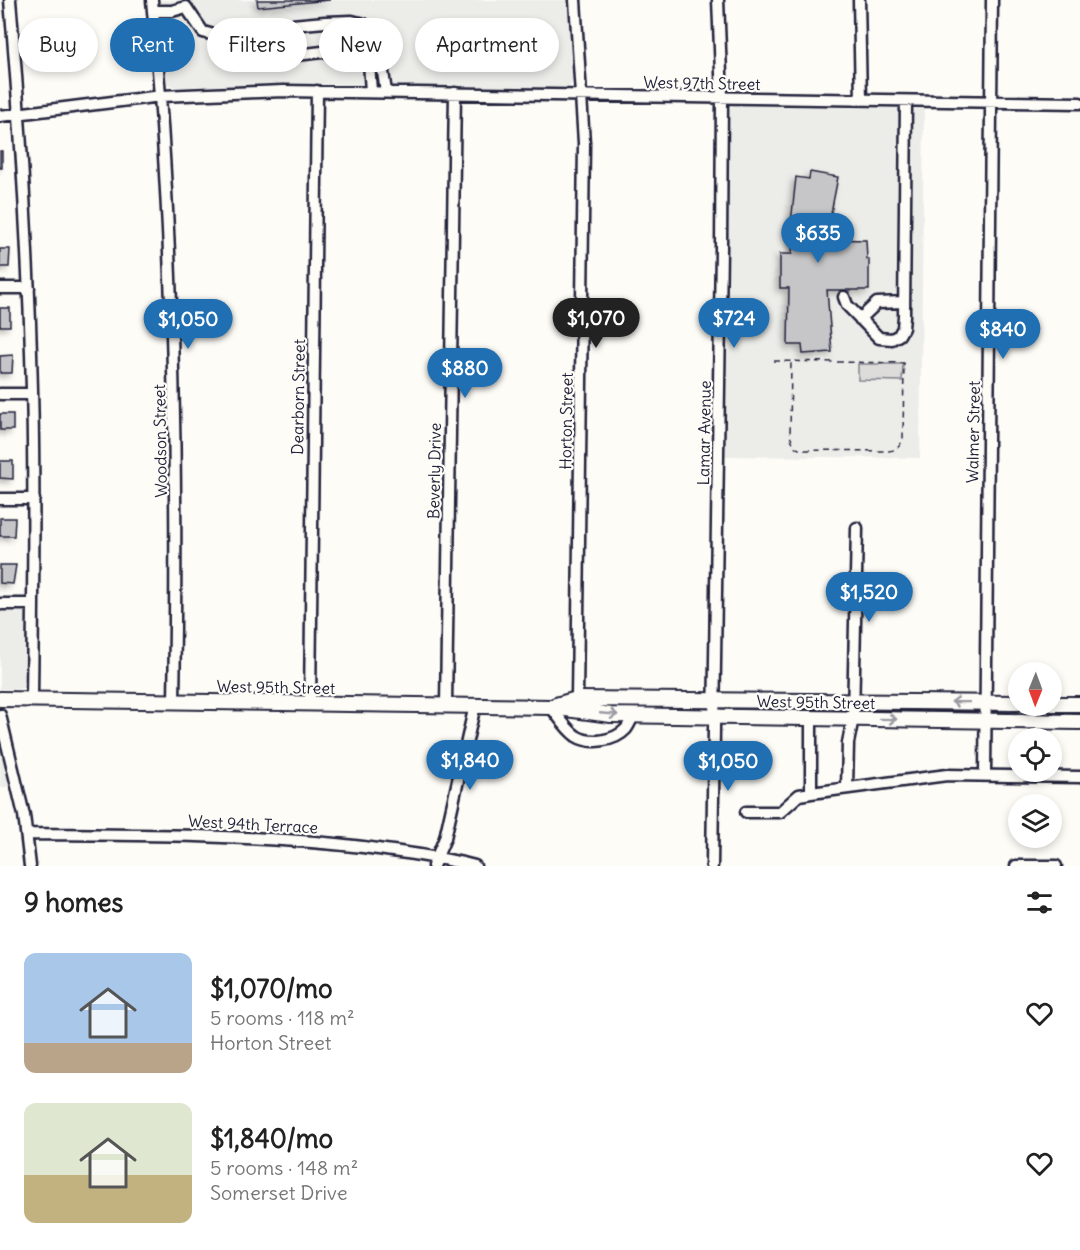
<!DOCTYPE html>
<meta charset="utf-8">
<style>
body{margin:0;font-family:Delius,sans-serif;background:#f2f2f2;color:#222;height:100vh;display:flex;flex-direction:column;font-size:22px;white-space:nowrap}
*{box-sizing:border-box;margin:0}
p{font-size:20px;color:#767676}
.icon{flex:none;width:33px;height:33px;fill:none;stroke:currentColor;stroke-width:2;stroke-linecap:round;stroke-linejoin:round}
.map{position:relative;height:866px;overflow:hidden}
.panel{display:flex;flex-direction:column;background:#fff;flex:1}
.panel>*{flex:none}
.top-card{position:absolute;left:18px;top:18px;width:600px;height:54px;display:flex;gap:12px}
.needle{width:39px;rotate:181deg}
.fabs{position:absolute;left:1008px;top:662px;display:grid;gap:12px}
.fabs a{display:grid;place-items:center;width:54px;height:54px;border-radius:50%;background:#fff;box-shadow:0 3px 9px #0003;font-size:30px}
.price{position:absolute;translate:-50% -51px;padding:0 14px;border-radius:21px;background:#1f6fb2;color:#fff;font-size:20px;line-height:39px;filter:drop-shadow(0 2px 3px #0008)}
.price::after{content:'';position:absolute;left:50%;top:36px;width:18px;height:14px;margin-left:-9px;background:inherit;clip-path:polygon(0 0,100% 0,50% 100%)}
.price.active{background:#222;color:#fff}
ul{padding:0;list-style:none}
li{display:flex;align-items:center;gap:18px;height:150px;padding:0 24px}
li span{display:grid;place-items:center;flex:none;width:168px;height:120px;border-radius:12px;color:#555}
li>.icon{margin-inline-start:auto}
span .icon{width:72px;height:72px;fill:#fffc;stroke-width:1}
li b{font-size:26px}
h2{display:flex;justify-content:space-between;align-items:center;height:72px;padding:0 24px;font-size:26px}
.tag{padding:0 21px;border-radius:27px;background:#fff;box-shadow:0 3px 9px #0003;font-size:21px;line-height:54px}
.tag.active{background:#1f6fb2;color:#fff}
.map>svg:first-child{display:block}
.built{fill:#ecece9}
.green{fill:#dddcdb;stroke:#807f8b;stroke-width:1.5}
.building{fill:#c6c6c8;stroke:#22223b;stroke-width:1.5;filter:url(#shadow)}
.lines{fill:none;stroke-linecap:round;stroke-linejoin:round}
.minor-casing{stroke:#22223b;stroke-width:15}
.major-casing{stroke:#22223b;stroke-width:18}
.path{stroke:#22223b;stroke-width:1.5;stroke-dasharray:6 4.5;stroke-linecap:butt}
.minor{stroke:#fdfcf7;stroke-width:10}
.major{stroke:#fdfcf7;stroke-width:14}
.oneway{stroke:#9a9aa2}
.labels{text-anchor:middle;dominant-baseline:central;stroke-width:4.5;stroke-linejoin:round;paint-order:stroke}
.street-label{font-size:16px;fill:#22223b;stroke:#fdfcf7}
</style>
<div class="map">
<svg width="1080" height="866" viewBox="0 0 1080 866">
<defs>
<filter id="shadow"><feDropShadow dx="-3.5" dy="3.5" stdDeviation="3" flood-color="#0004"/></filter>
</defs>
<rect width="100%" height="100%" fill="#fdfcf7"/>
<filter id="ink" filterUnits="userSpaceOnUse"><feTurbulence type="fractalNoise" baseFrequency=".0167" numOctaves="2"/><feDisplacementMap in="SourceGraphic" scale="12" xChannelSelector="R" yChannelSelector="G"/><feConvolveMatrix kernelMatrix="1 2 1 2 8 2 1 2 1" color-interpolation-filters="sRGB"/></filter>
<g filter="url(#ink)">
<!-- built -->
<path class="built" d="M160 0H568L573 81 568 88 558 89 324 84 175 87 167 84Z
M734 105 924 109 920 458 724 456 729 109Z
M0 612H28L27 681 26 685 20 689H0Z
M0 732 14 787H0Z"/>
<!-- green -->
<path class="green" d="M858 364H903L902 381 858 380Z"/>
<!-- building -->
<path class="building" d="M257 0H330L258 7Z
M0 151H2V168H0Z
M810 172 838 177 826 239 866 240 867 259H869V290H827L832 352 803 354 802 345H788L789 288H780V254H792L793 233H790L796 177 809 179Z
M0 249H10L9 267H0Z
M0 308H10V326H0Z
M13 355 12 373H0V356Z
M0 414H13V430H0Z
M0 461H13V479L0 478Z
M0 518H15L14 536H0Z
M0 565H16L13 584 0 583Z"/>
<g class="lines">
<!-- minor casing -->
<g class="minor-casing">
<path id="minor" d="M10 0C21 130 29 260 32 390 35 493 33 597 32 700
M152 0C174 234 178 468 174 702
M575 0 584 143 577 699
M859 0 861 100
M153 11H172L186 7 203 32 214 35 225 31 325 22 352 21 364 24 378 38 386 92
M225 31 228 58 239 62 347 49 364 54 369 62 371 92
M358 52 361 23
M0 116 161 96 283 91 1080 103
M0 288H29
M844 297 847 305 879 338 892 339 899 335 903 328 904 316 906 101
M860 319 877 303 904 302
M0 394H32
M0 499H34
M0 604H33
M310 704 317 91
M446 705 455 93
M551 707C559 717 566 729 576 736 590 745 615 741 626 729 629 725 631 720 633 716
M0 715 24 815 30 866
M985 775 992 0
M847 788 848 743 853 718 857 528
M811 793 947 775 1080 777
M746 812H780L799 795 811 793V718
M27 834C139 835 252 834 363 847 401 852 439 857 475 866
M433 866 445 838 475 705
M712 866 721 248 722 98 718 0
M1016 866H1056"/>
</g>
<!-- major casing -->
<g class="major-casing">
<path id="major" d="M0 699 551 707 611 715 1080 722
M1052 704H1080
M556 705 577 699 1018 703"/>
</g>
<!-- path -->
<path class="path" d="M774 361 904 363 903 438C901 446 896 451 888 451L801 450 795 447 790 436 791 361"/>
<!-- minor -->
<use href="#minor" class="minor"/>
<!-- major -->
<use href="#major" class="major"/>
</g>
<!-- one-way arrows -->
<defs><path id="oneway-shaft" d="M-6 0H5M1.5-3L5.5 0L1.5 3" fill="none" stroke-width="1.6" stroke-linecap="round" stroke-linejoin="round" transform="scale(1.5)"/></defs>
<g class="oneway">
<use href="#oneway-shaft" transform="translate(960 702) rotate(-179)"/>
<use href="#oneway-shaft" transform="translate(609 714) rotate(5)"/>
<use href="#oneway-shaft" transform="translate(888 719) rotate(1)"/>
</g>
</g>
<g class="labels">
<!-- street labels -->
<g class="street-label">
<text transform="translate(702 83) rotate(1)">West 97th Street</text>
<text transform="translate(298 397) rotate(-89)">Dearborn Street</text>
<text transform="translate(566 421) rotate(-89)">Horton Street</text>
<text transform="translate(973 432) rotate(-89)">Walmer Street</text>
<text transform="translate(704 433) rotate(-89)">Lamar Avenue</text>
<text transform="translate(160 441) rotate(-91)">Woodson Street</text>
<text transform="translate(434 471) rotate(-89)">Beverly Drive</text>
<text transform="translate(276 687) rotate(1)">West 95th Street</text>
<text transform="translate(816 702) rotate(1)">West 95th Street</text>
<text transform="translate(253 824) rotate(3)">West 94th Terrace</text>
</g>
</g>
</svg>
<div class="fabs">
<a><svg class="needle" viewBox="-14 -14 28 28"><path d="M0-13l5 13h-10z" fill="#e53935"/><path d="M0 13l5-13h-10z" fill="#767676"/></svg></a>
<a><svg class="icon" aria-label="locate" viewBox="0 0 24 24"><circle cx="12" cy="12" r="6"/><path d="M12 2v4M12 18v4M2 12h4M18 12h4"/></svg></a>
<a><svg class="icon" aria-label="layers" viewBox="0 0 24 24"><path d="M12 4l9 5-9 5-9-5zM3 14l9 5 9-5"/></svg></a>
</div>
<b class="price" style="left:818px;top:264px">$635</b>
<b class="price active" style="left:596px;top:349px">$1,070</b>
<b class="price" style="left:734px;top:349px">$724</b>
<b class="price" style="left:188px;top:350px">$1,050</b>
<b class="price" style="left:1003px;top:360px">$840</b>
<b class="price" style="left:465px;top:399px">$880</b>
<b class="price" style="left:869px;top:623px">$1,520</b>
<b class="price" style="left:470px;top:791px">$1,840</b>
<b class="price" style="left:728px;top:792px">$1,050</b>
<div class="top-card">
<a class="tag">Buy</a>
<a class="tag active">Rent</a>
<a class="tag">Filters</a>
<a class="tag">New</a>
<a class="tag">Apartment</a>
</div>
</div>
<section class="panel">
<h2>9 homes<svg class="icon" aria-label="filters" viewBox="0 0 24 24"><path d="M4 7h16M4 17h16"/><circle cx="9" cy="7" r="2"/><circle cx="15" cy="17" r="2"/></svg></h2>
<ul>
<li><span style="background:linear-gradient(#a9c7e8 75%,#b9a48a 0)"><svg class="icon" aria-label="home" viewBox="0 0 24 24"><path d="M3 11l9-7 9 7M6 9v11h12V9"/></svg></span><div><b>$1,070/mo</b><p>5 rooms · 118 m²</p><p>Horton Street</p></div><svg class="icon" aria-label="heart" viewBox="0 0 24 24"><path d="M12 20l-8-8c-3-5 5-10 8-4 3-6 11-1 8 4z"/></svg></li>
<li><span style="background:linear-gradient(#dfe7d0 60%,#c2b280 0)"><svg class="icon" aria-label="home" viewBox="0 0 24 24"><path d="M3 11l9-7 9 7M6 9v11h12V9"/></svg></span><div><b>$1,840/mo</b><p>5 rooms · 148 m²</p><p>Somerset Drive</p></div><svg class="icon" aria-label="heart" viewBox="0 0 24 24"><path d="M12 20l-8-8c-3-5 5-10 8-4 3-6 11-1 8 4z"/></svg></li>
</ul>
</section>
